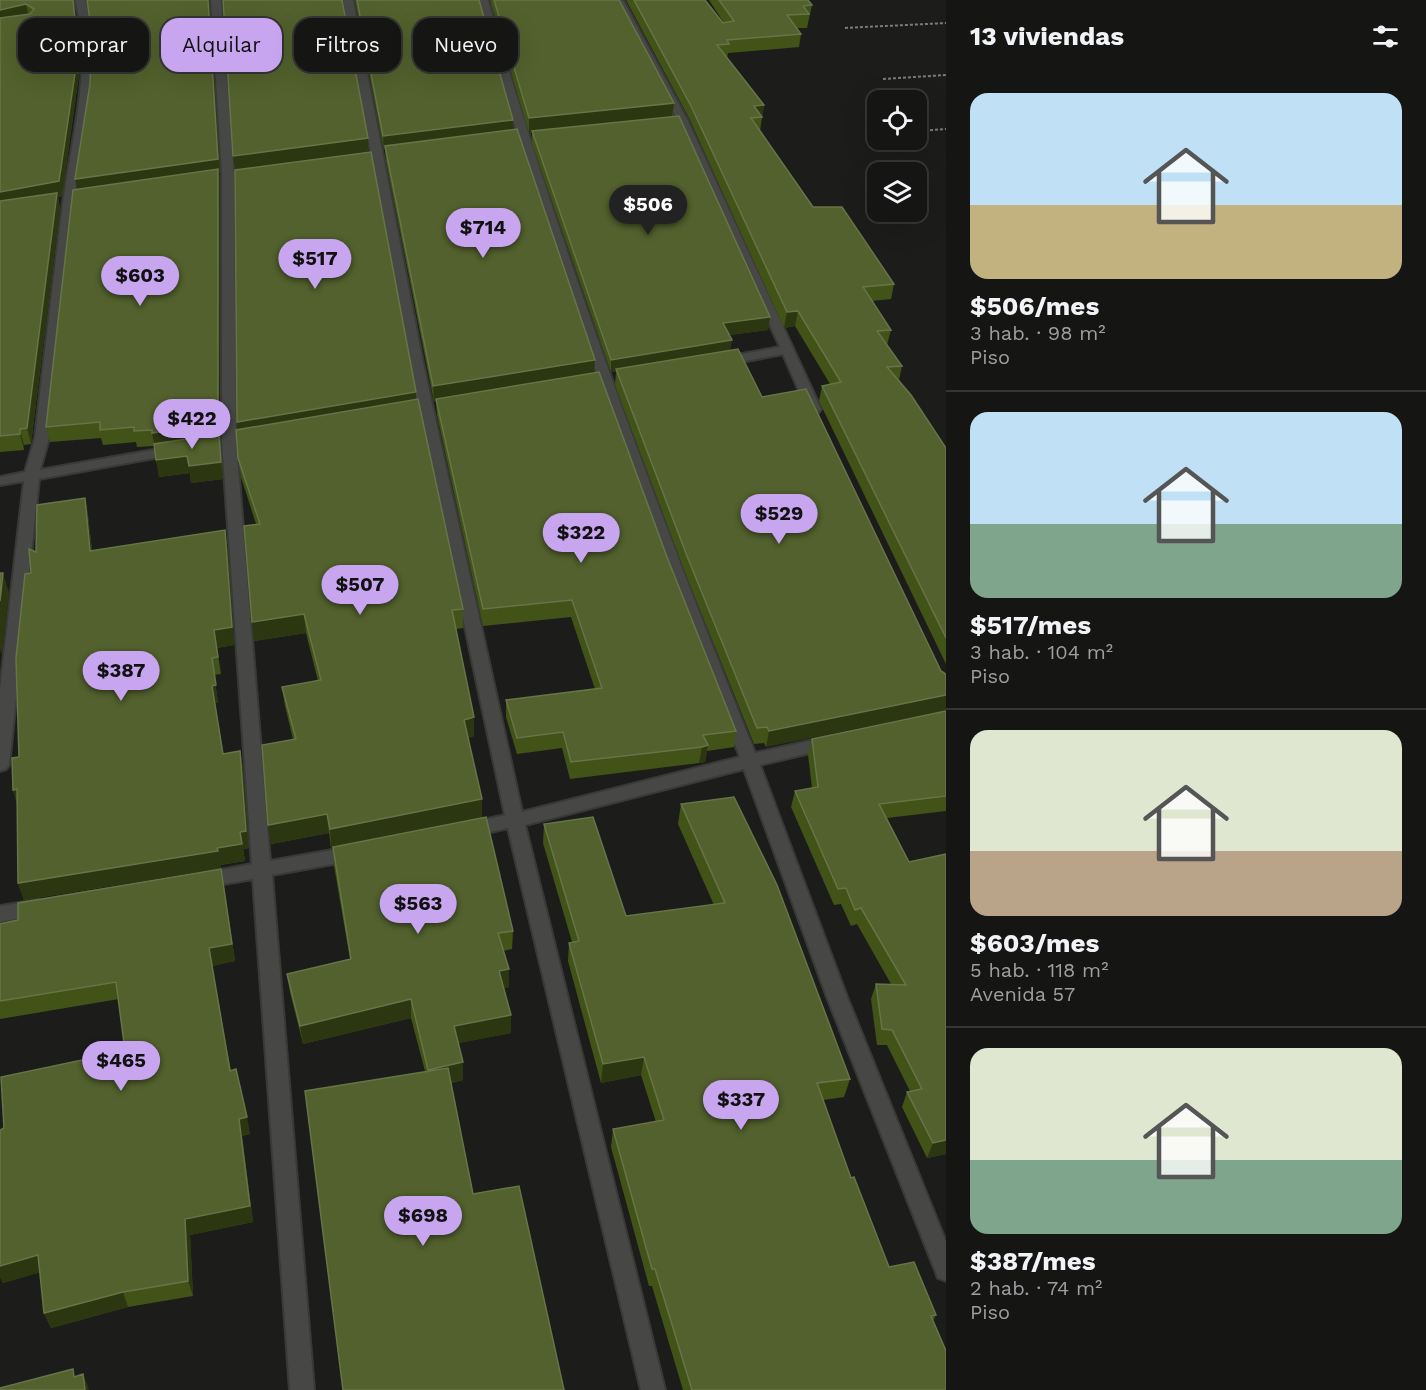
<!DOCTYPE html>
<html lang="es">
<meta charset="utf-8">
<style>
body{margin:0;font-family:"Work Sans",sans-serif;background:#222322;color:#f1f3f6;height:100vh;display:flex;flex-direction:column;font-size:22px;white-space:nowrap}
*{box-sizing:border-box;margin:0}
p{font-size:20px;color:#9d9fa0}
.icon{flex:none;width:33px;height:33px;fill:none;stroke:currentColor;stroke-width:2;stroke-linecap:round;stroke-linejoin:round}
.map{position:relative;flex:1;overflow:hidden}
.sheet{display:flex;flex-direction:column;background:#151614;width:480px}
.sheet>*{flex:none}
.banner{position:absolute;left:18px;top:18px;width:570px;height:54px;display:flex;gap:12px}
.fabs{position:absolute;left:867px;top:90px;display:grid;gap:12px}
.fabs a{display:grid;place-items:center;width:60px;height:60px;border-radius:12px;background:#151614;box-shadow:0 6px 24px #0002,0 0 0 2px #343534;font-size:30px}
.price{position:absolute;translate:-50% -51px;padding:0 14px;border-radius:21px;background:#c7a6ef;color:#111;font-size:20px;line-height:39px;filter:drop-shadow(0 2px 3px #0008)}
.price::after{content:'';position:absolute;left:50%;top:36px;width:18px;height:14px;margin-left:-9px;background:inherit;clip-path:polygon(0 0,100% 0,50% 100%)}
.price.active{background:#222;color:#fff}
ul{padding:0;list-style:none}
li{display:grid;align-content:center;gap:12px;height:318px;padding:0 24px}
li+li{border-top:2px solid #343534}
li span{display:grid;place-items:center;height:186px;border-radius:18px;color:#555}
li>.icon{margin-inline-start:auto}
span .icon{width:108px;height:108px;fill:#fffc;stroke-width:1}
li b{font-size:26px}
h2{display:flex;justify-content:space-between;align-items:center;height:72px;padding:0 24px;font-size:26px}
.chip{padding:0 21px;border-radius:18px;background:#151614;box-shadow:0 6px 24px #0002,0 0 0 2px #343534;font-size:21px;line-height:54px}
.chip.active{background:#c7a6ef;color:#111}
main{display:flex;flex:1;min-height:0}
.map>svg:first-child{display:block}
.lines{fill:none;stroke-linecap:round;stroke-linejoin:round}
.minor-casing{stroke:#393a38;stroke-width:4}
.path{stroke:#7b7c7a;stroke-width:2;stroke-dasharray:3 2;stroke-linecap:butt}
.minor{fill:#474846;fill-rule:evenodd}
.wall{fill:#425318}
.shaded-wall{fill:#2c3711}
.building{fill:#52612d;stroke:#677448;stroke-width:1.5}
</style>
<main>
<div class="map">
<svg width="946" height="1390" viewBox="0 0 946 1390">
<rect width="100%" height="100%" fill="#1c1d1b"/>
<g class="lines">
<!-- minor casing -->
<g class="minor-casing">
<path id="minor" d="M75 0H85C103 66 82 136 74 203 65 281 57 360 49 438L40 470 176 446 183 450 176 454 39 479 9 765 6 769 0 771V690L24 481 0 485V477L25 472 35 438C44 360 53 281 63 203 72 136 93 67 75 0Z
M211 0H221L234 175 236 442 270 861 355 846 361 848 364 853 361 858 355 860 272 875 314 1390H290L253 879 200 888 193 886 191 881 193 876 200 874 252 864 222 442V175Z
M343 0H353L423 363 522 812 740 757C642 508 550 258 478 0H488C562 256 656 506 755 753L831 736 837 738 839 742 837 746 831 748 760 765 847 997 946 1242V1281L938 1278 935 1270 827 997 744 769 525 825 665 1390H641L508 828 468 837 462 835 459 830 462 825 505 815 409 363Z
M613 0H623L688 121 821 409 819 412 814 413 807 409 783 354 720 366 713 362 720 358 780 347 678 121Z
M38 900 45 903 47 908 45 913 0 922V906Z"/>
</g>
<!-- path -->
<path class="path" d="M845 28 946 23
M883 79 946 75
M920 131 946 129"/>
<!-- minor -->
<use href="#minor" class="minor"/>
</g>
<!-- wall -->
<path class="wall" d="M0 0H73L79 49V74L62 196 58 197 60 208 31 444 24 445V450L0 452Z
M209 0 220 173H219L220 184 219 438 223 479 191 483 190 473 159 477 154 446 137 447 136 442 103 445 101 438 50 442 46 427 77 190 90 84 92 35Z
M355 0H479L513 120V130L594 372 667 557 736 731 734 747 707 751 705 762 699 763 570 779 562 748 517 754 506 717V700L595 689 571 617 483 626 437 415 436 402H434L386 161 385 150H384Z
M490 0H619L674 103 673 116 770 317 768 330 729 335 730 351 762 397 941 671 766 747 764 743 754 744 685 572 615 385 616 372H611L532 143V132L529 133Z
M626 0H705L723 23H724L709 0H808L812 5 807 28H797L801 34 799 47 728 53 727 58 764 105 760 131 813 207 894 284 891 299 872 301 891 330 887 345 902 366 899 380 946 448V664L819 401 822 386 830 384 795 326 784 328 690 120Z
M368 138V152L416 392V400L463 609V628L456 629 474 717V736L468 738 482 818 513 931 512 949 503 951 509 987 504 988 511 1015V1033L458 1043 463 1080 451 1083 343 1390 425 1071 411 1018 303 1044 290 992 287 974 350 959 334 866 333 847 331 848 329 833 271 844 293 739 285 706 282 687 318 681 306 633 254 641 252 622 256 524 241 477 238 458 235 170 233 156Z
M85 498 88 515 92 551 228 548 234 645 217 648 221 674 214 675 218 703H215L223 754 240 751 243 768 249 848 243 849 245 861 220 865 221 868 24 900 18 883 17 803 13 790 19 757 31 573 36 552Z
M946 711V811L887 818 909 862 946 854V1154L927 1158 902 1107 907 1092 910 1091 887 1045H877L871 999 876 984H891L857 924 851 926 841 904 834 905 791 807 795 791 812 788 808 755 812 739Z
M681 804 850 1079 844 1097 823 1100 851 1178 889 1267 936 1315 933 1321 946 1390H683L652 1286H649L611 1147 613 1129 656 1122 641 1075 601 1083 568 961 569 943 572 942 543 843 544 824 626 916 714 905 678 824Z
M224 886 235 961 212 966 231 1071 250 1134 242 1136 253 1222 190 1235 193 1296 128 1307 51 1328 44 1313 40 1272 3 1283 0 1277V1130L4 1128 125 1051 119 999 0 1019V924Z"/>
<!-- shaded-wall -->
<path class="shaded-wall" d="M73 0 79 49V74L62 196 58 197 60 208 31 444 27 428 0 208V192Z
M208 0H209L220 173H219L220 184 219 438 223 479 191 483 190 473 159 477 156 460 187 456 221 462 155 449 152 433 78 193 75 179Z
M26 4 29 18 0 24V10Z
M674 103 672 117 529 133V118Z
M764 105 762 119V117L754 106Z
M513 120V134L385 146V150H384L383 136Z
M368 138V152L235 170 233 156Z
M798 311 795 326 784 328 787 312Z
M770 317 768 330 722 336 723 323Z
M732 340 730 353 616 369V372H611V360Z
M595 360 594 376 436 399V402H434L433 386Z
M416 392V405L238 434 237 422Z
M20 429 24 445V450L20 434Z
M85 498 88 515 94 568 90 551Z
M225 530 228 548 234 645 217 648 214 630Z
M3 573 9 593 2 655 0 649V601Z
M304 614 306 633 254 641 252 622Z
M212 658 218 703H215L212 686Z
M946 695V711L766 747 769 731Z
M474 717V736L464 739V720Z
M708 745 705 762 699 763 702 747Z
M240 751 243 768 249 848 243 849 245 861 220 865 217 848 240 832Z
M17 789 18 807 13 790Z
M482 799V818L331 848 330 829Z
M327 814 329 833 271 844 268 825Z
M218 851 221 868 24 900 18 883Z
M224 886 235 961 212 966 209 948Z
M509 969V987L498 989 499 971Z
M411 999V1018L303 1044 300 1026Z
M511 1015V1033L454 1044V1026Z
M644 1057 641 1075 601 1083 603 1064Z
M463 1062V1080L428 1087V1070Z
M247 1117 250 1134 242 1136 253 1222 190 1235 193 1296 188 1281 185 1219 239 1119Z
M946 1140V1154L927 1158 933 1143Z
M38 1255 45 1271 3 1283 0 1277V1266Z
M123 1292 128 1307 51 1328 44 1313Z
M83 1374 88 1386 89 1390H85Z"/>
<!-- building -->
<path class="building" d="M0 0H73L77 36V60L59 181 0 192V18L30 14 34 9 26 4 0 10Z
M87 0H208L218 159 75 179 90 84 92 35Z
M223 0H342L368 138 233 156Z
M357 0H479L513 120 383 136Z
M494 0H619L674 103 529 118Z
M634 0H705L723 23 734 21 719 0H808L812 5 803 6 809 14 787 15 801 34 727 40 729 44 717 45 764 105 754 106 762 117 751 118 813 207H842L894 284 863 287 891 330 877 331 902 366 887 367 911 395 946 448V638L822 386 841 382 798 311 787 312 691 106Z
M679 116 770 317 723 323 732 340 611 360 532 131Z
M517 129 595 360 433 386 385 146Z
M371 152 416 392 237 422 235 170Z
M218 169V422L152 433V430L134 431V427L100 430V422L46 427 73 190Z
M57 193 27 428 20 429V434L0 436V201Z
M738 349 762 397 806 389 941 671 946 674V695L769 731 767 727 757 728 687 556 616 369Z
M599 372 667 557 736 731 703 735 708 745 702 747 571 762 563 732 517 738 506 700 602 688 572 600 483 609 436 399Z
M418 399 463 609 452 610 474 717 464 720 482 799 330 829 327 814 268 825 262 745 296 739 282 687 321 680 304 614 252 622 244 526 260 524 238 458 236 430Z
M219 434 221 462 189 466 187 456 156 460 154 444Z
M85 498 90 551 225 530 232 627 214 630 218 657 212 658 216 685 212 686 223 754 240 751 246 831 240 832 242 844 217 848 218 851 18 883 17 789 13 790 12 758 19 757 16 658 25 574 31 573 29 549 36 552 37 505Z
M0 573H3L0 601Z
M946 711V796L879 804 909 862 946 854V1140L933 1143 907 1092 922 1089 892 1030 882 1029 876 984 906 985 861 908 855 910 846 888 838 889 795 791 818 787 812 739Z
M734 797 777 885 850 1079 817 1083 851 1178 854 1177 889 1267 914 1262 936 1315 931 1316 946 1351V1390H692L655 1269H652L613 1129 664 1120 644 1057 603 1064 569 943 579 941 544 824 593 817 626 916 725 903 681 804Z
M486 817 513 931 498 933 509 969 499 971 511 1015 454 1026 463 1062 428 1070 411 999 300 1026 287 974 351 959 333 847Z
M221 869 232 944 209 948 230 1071 236 1069 247 1117 239 1119 250 1206 185 1219 188 1281 123 1292 44 1313 38 1255 0 1266V1130L4 1128 1 1077 125 1051 116 982 0 1001V924L18 920V903Z
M448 1068 473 1194 519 1186 564 1390H343L305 1091Z
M73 1369 74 1377 83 1374 85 1390H0V1388Z"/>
</svg>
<div class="fabs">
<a><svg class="icon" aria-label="locate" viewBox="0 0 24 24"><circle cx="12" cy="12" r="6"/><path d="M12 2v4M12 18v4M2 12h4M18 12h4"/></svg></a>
<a><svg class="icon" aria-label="layers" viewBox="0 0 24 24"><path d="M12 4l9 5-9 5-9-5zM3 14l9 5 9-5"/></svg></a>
</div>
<b class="price active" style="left:648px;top:236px">$506</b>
<b class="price" style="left:483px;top:259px">$714</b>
<b class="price" style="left:315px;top:290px">$517</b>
<b class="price" style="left:140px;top:307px">$603</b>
<b class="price" style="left:192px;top:450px">$422</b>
<b class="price" style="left:779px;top:545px">$529</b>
<b class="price" style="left:581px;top:564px">$322</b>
<b class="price" style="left:360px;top:616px">$507</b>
<b class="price" style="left:121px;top:702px">$387</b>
<b class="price" style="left:418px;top:935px">$563</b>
<b class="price" style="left:121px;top:1092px">$465</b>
<b class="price" style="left:741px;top:1131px">$337</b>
<b class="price" style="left:423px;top:1247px">$698</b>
<div class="banner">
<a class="chip">Comprar</a>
<a class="chip active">Alquilar</a>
<a class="chip">Filtros</a>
<a class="chip">Nuevo</a>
</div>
</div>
<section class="sheet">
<h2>13 viviendas<svg class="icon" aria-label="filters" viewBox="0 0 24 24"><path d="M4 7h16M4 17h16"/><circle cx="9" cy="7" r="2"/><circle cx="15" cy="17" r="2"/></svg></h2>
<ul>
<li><span style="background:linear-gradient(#bfe0f5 60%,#c2b280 0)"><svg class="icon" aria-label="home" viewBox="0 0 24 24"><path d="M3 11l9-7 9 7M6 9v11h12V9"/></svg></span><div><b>$506/mes</b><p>3 hab. · 98 m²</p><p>Piso</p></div></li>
<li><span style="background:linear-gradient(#bfe0f5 60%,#7fa58c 0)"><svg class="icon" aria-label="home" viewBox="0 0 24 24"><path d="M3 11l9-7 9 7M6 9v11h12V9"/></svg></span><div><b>$517/mes</b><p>3 hab. · 104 m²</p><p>Piso</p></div></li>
<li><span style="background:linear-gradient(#dfe7d0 65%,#b9a48a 0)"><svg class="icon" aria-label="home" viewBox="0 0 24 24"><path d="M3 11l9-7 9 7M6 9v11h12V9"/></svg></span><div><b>$603/mes</b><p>5 hab. · 118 m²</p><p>Avenida 57</p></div></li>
<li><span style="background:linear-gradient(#dfe7d0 60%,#7fa58c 0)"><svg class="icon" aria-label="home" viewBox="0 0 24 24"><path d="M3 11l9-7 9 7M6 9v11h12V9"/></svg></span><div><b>$387/mes</b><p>2 hab. · 74 m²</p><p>Piso</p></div></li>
</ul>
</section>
</main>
